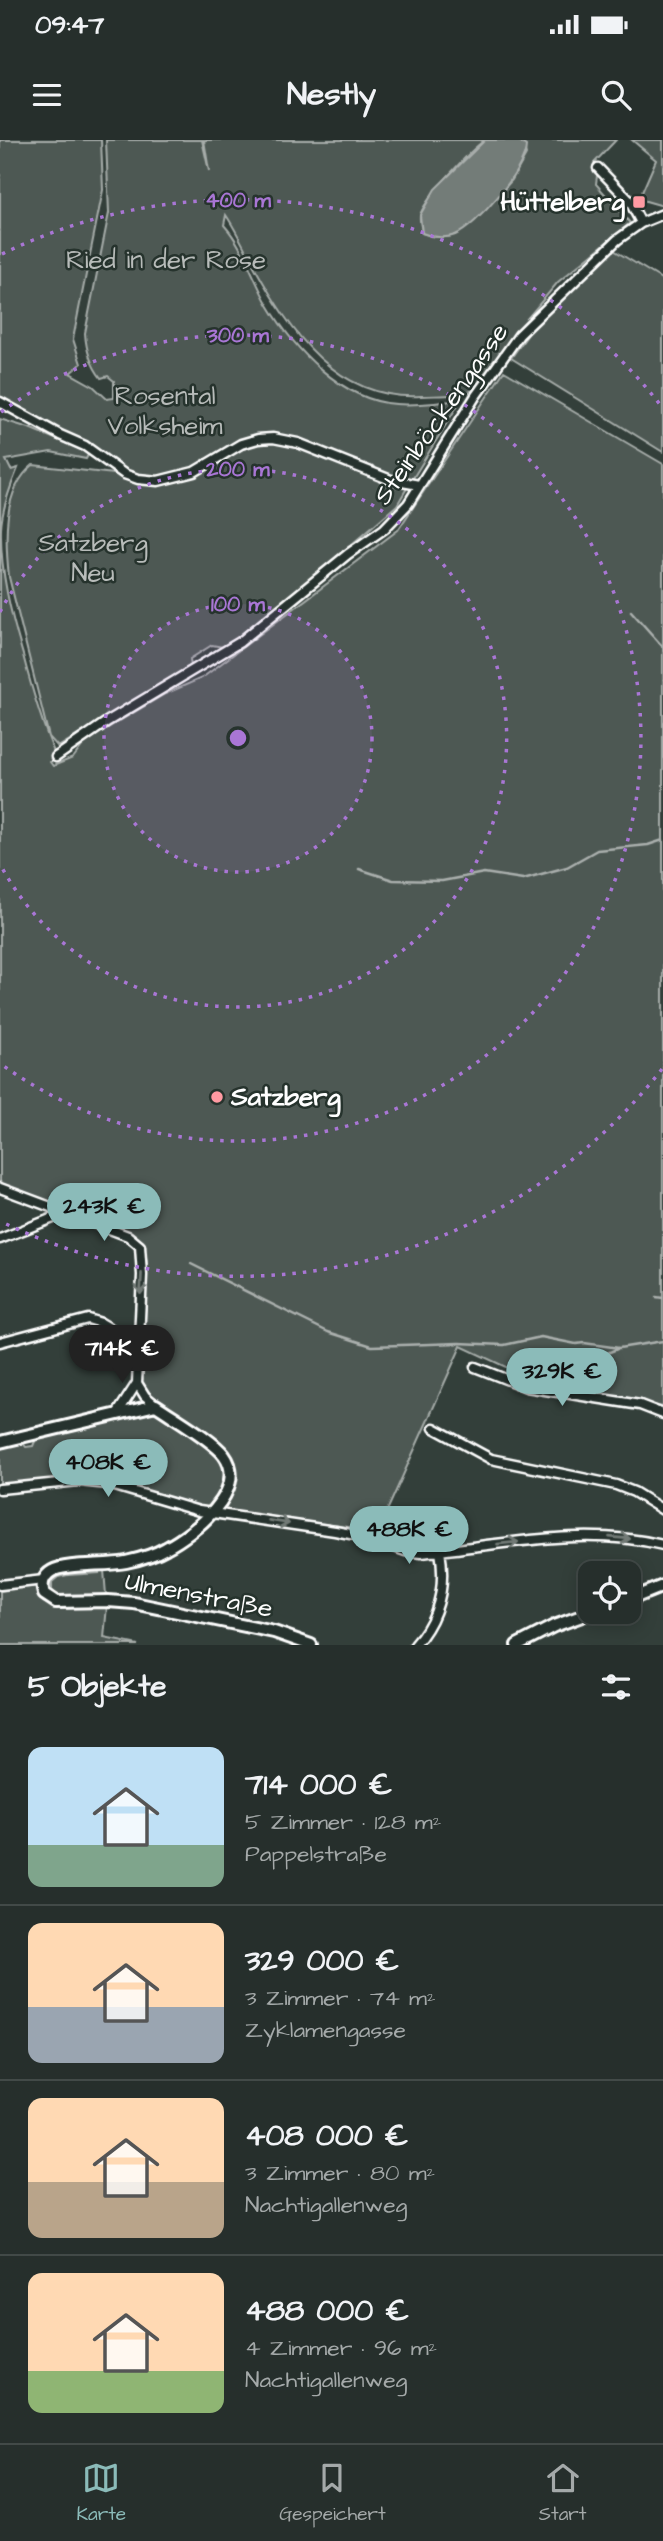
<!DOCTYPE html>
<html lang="de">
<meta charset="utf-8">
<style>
body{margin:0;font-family:"Architects Daughter",sans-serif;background:#2e3734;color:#f1f3f6;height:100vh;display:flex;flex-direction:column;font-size:26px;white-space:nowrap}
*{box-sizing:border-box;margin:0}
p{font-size:23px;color:#a4a9a9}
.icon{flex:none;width:38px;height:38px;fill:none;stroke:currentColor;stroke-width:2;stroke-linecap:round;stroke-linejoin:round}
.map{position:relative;height:1505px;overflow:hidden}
.drawer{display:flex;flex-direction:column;background:#262f2c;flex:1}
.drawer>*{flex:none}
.tools{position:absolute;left:578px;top:1421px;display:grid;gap:14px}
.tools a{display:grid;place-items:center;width:63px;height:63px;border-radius:14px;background:#262f2c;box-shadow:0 4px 18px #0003,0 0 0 2px #424a48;font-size:35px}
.price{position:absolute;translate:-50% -60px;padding:0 16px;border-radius:24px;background:#8bbbb9;color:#111;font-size:23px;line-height:46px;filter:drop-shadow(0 2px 4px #0008)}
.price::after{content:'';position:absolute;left:50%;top:42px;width:21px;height:16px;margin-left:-10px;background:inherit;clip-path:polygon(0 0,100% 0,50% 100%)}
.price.on{background:#222;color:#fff}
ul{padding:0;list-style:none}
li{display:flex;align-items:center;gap:21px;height:175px;padding:0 28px}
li+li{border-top:2px solid #424a48}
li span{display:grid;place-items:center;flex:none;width:196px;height:140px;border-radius:14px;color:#555}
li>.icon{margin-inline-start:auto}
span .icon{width:84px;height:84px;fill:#fffc;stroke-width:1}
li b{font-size:30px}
h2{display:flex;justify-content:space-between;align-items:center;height:84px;padding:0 28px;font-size:30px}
.status{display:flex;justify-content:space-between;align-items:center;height:49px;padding:0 35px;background:#262f2c;direction:ltr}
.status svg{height:19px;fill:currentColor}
header{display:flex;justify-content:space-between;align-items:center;height:91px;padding:0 28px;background:#262f2c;font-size:32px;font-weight:700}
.tabs{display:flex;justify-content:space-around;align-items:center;height:98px;border-top:2px solid #424a48;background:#262f2c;font-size:19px;color:#a4a9a9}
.tabs a{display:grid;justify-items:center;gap:4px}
.tabs .on{color:#8bbbb9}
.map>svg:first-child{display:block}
.green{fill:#4d5853;stroke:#a6aca9;stroke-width:2}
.water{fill:#737b78;stroke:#abb0ae;stroke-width:2}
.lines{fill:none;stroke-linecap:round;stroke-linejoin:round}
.stream{stroke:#abb0ae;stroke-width:2.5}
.street-casing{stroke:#fff;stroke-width:13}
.secondary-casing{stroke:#fff;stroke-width:16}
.street{stroke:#26332d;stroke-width:8}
.secondary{stroke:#26332d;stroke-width:10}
.oneway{stroke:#727a76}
.ring{fill:none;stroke:#a976d5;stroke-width:3.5;stroke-dasharray:3.5 7}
.poi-dot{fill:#ff9aa2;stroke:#26332d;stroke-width:2.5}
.labels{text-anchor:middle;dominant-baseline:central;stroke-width:5;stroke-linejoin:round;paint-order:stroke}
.poi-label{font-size:26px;font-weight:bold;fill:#fff;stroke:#26332d;text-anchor:end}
.park-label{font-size:26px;fill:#b8bcba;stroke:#26332d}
.street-label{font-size:26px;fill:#fff;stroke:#26332d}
.centre{fill:#a976d5;stroke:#26332d;stroke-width:3.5}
.ring-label{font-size:21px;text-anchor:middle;font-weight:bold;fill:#a976d5;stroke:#26332d;stroke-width:5;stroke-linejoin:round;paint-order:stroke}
</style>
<div class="status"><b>09:47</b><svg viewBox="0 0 49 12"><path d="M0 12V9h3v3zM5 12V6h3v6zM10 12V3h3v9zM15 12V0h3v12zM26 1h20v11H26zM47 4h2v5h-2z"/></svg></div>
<header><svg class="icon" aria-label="menu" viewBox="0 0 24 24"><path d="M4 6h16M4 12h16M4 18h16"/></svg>Nestly<svg class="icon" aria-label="search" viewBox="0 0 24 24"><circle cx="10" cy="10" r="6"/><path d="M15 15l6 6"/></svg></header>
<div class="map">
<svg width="663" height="1505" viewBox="0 0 663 1505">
<rect width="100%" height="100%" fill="#333f3a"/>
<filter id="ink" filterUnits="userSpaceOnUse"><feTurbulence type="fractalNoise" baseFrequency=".0143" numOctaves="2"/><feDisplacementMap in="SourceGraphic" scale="14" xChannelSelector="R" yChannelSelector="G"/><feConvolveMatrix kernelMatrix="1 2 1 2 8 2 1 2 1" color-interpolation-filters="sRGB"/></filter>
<g filter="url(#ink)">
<!-- green -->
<path class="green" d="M0 0H101L103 50 73 199 81 224 70 233 93 246 107 259 114 258V241L108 236 101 238C91 225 86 209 85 193L109 73 106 0H202L209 31 204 0H485C472 8 422 62 420 76 419 81 422 88 422 93L435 97 455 95 484 71 512 40 526 15 523 2 518 0H616L594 23 598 28 596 44 630 83 558 142 514 194 474 250C458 257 439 255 421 256 337 261 291 193 254 126 245 109 236 90 226 75L224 85C244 107 253 139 268 165 294 209 342 261 396 264 418 266 440 262 461 260L413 338C393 342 355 321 335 313L381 340 407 348 397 365 284 463 235 500 223 507 212 505 190 519 191 526 58 607 49 597 9 437C5 400 2 350 33 325L114 334 152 346 190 337 213 327 222 320 216 315C190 333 158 342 127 332L0 258Z
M632 0H663V66L639 59 656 20Z
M612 109 663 140V312L511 218 534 186Z
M504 231 663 324V1267L536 1241 461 1206 378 1391 203 1368 118 1344 0 1346V1308L23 1303 26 1307 33 1306 36 1299 149 1273H156L170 1281C162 1257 150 1260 141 1240L147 1125C146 1108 143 1100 127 1092L0 1044V279L29 288 89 313 86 319 51 312 6 320 11 330 18 328C10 347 2 368 1 389 0 432 11 475 23 515 32 550 42 584 56 617L50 622 53 626 73 618 86 601 165 554 202 538 398 390Z
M104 1430 106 1455 58 1456 52 1450V1442L58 1437 68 1435 99 1433V1431Z
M37 1446 43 1462 61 1469 107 1466 104 1498 138 1505H0V1451Z"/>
<!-- water -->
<path class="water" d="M485 0H518L526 6C526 29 476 87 455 95 446 99 431 97 422 93L420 75 435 49Z"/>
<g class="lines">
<!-- stream -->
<path class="stream" d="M631 471 663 507
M359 729 393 740 442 741 484 733 523 739 567 727 597 710 648 705 663 700
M191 1124 328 1192 372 1206 459 1203 504 1205 541 1197 576 1204 584 1203 619 1208 663 1201
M656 1157 663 1158
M566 1230 617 1209"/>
<!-- street casing -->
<g class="street-casing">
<path id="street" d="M598 28 629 60 641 83
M0 262 60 295 85 306 124 334 138 339 158 341 194 332 241 304 258 299 273 298 298 303 391 340 419 345
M56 617 108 581 240 502 348 414 384 389 408 364 475 257 519 195 617 100 641 83 663 74
M0 1048 128 1096 140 1106 142 1135 137 1243 145 1256 156 1265
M0 1099 66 1073
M0 1202 88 1179 101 1183 138 1205
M475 1227 526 1247 640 1265 663 1274
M117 1274 137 1243
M434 1288 491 1319 616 1345 634 1352 663 1370
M0 1349 79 1341 108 1344 199 1371 335 1391 366 1397 405 1411 421 1413C501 1405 583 1386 663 1405
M0 1445 44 1440
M415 1505C439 1478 446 1445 440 1411"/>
</g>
<!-- secondary casing -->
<g class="secondary-casing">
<path id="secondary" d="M0 1302 156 1265C173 1277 213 1300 224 1315 250 1350 193 1394 166 1408 154 1415 140 1419 126 1422 107 1426 66 1423 52 1431 43 1436 41 1445 44 1454L56 1462 108 1461 134 1463 274 1492 311 1505
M628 1460 663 1446
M517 1505 554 1486 593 1472"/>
</g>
<!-- street -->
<use href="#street" class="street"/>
<!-- secondary -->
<use href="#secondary" class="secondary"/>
</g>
<!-- one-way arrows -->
<defs><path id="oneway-shaft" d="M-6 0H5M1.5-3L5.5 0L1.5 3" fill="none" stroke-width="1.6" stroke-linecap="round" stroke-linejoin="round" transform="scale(1.75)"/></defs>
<g class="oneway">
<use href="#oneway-shaft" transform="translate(141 1144) rotate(93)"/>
<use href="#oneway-shaft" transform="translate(279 1382) rotate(9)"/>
<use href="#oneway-shaft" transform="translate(620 1398) rotate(5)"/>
<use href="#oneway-shaft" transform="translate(508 1403) rotate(-6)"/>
</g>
</g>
<!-- distance rings -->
<circle cx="238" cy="598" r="134" fill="#a976d5" fill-opacity=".12"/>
<g class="ring">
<circle cx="238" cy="598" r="134"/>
<path d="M0 472A269 269 0 1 1 0 724"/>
<path d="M1 272A403 403 0 1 1 1 924"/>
<path d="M662 929A538 538 0 0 1 2 1082M2 114A538 538 0 0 1 662 267"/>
</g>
<!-- markers -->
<g class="poi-dot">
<rect x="632" y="55" width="14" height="14" rx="3.5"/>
<circle cx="217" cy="957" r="7"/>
</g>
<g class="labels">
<!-- poi labels -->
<g class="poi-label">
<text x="625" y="62">Hüttelberg</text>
<text x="231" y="957" text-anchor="start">Satzberg</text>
</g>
<!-- park labels -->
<g class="park-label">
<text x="166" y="120">Ried in der Rose</text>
<text x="165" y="256">Rosental<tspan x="165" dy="30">Volksheim</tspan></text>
<text x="93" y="403">Satzberg<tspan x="93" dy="30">Neu</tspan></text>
</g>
<!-- street labels -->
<g class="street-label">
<text transform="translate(441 274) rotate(-55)">Steinböckengasse</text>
<text transform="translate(199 1455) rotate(11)">Ulmenstraße</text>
</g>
</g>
<circle cx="238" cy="598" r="10" class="centre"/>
<g class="ring-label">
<text x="238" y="67">400 m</text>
<text x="238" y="202">300 m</text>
<text x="238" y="336">200 m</text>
<text x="238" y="471">100 m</text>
</g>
</svg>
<div class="tools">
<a><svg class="icon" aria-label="locate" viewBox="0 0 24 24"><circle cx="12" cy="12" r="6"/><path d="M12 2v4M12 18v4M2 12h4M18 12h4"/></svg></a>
</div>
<b class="price" style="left:104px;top:1103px">243K €</b>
<b class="price on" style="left:122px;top:1245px">714K €</b>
<b class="price" style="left:562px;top:1268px">329K €</b>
<b class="price" style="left:108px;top:1359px">408K €</b>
<b class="price" style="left:409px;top:1426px">488K €</b>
</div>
<section class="drawer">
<h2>5 Objekte<svg class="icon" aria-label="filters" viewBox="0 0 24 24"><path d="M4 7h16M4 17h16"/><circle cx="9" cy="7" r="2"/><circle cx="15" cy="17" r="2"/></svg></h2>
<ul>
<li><span style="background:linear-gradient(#bfe0f5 70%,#7fa58c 0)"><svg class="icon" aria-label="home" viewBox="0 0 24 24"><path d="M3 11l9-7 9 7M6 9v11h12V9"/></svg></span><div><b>714 000 €</b><p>5 Zimmer · 128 m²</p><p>Pappelstraße</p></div></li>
<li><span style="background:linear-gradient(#ffd9b3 60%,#9aa5b1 0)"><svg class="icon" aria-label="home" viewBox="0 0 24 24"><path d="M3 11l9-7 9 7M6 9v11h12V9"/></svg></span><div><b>329 000 €</b><p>3 Zimmer · 74 m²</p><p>Zyklamengasse</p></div></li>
<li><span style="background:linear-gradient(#ffd9b3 60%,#b9a48a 0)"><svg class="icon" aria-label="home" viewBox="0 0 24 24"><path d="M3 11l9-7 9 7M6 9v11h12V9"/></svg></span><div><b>408 000 €</b><p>3 Zimmer · 80 m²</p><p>Nachtigallenweg</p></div></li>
<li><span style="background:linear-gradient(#ffd9b3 70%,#8fb573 0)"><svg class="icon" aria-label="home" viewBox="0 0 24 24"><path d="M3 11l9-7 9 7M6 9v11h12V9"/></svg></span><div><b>488 000 €</b><p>4 Zimmer · 96 m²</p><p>Nachtigallenweg</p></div></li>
</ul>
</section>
<nav class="tabs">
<a class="on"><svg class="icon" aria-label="map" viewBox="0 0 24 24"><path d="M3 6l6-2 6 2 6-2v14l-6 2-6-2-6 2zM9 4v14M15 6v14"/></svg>Karte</a>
<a><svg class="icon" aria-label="saved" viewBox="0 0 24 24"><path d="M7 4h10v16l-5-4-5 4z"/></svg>Gespeichert</a>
<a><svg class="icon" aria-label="home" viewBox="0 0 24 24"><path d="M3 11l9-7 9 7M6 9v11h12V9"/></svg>Start</a>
</nav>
